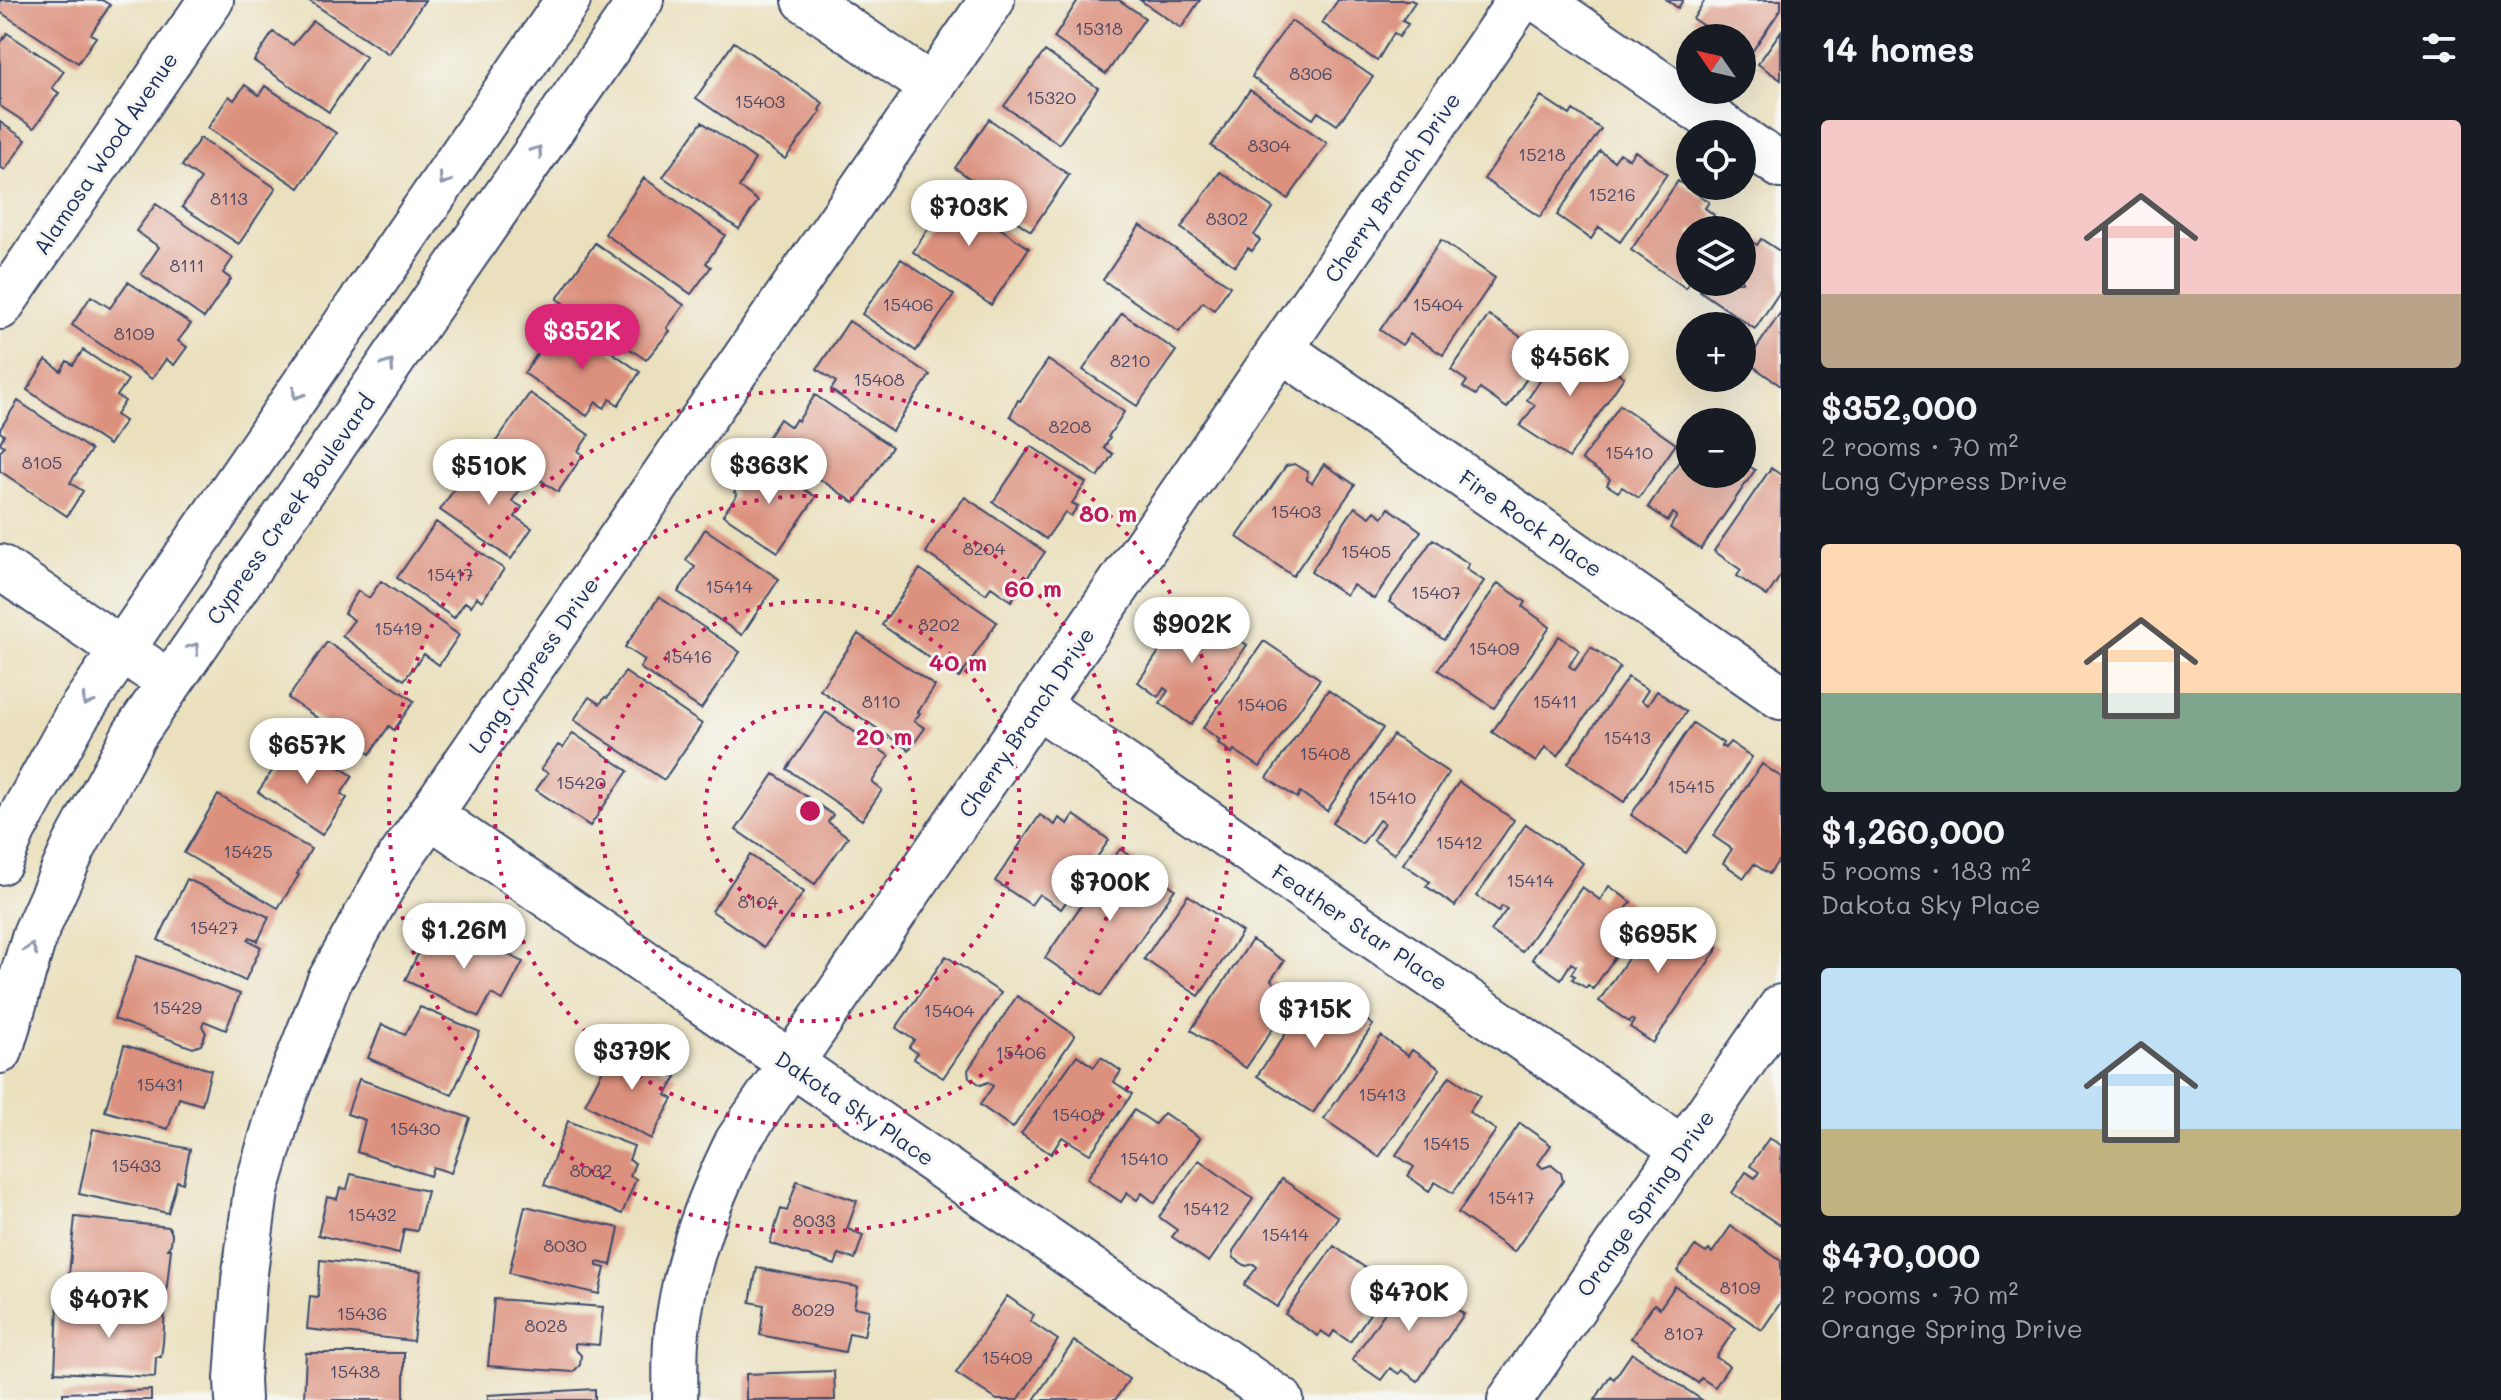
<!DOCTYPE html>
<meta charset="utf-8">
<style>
body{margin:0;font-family:Mali,sans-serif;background:#20242c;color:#f1f3f6;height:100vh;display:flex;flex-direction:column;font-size:30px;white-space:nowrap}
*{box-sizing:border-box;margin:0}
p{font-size:26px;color:#9ea1a6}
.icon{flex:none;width:44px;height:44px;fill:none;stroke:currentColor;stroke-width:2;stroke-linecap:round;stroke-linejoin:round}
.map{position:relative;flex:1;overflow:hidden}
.drawer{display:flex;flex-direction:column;background:#171b24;width:720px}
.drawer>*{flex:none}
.needle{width:52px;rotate:304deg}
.buttons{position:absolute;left:1676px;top:24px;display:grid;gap:16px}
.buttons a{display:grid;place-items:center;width:80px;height:80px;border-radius:50%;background:#171b24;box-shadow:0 8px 32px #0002;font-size:40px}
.price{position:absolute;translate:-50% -68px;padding:0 18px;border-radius:28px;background:#fff;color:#222;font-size:26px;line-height:52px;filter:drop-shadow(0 2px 4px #0008)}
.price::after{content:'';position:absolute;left:50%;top:48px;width:24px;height:18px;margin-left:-12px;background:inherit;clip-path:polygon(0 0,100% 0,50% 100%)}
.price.on{background:#db2777;color:#fff}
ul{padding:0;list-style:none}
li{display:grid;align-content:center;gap:16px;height:424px;padding:0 40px}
li span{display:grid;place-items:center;height:248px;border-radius:8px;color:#555}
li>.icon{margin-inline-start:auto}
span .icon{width:144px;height:144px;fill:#fffc;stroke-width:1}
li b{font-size:34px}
h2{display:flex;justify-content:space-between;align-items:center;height:96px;padding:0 40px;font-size:34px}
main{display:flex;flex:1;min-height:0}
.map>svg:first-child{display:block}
.building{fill:#dc917e}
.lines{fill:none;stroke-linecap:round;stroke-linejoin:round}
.minor-casing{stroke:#3a4a6c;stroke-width:48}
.minor{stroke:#fff;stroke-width:44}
.oneway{stroke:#8d97ae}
.ring{fill:none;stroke:#c2185b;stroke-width:4;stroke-dasharray:4 8}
.labels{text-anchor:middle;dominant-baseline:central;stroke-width:6;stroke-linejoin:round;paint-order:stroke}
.number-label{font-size:18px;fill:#4b4866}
.street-label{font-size:22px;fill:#1b2f5e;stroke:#f6f6f2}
.centre{fill:#c2185b;stroke:#f6f6f2;stroke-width:4}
.ring-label{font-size:24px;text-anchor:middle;font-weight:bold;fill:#c2185b;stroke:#f6f6f2;stroke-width:6;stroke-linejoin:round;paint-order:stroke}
</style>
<main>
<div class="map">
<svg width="1781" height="1400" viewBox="0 0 1781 1400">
<rect width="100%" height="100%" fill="#f6f6f2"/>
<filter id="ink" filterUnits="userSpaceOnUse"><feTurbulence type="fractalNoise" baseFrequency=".0125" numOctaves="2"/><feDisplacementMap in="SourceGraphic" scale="16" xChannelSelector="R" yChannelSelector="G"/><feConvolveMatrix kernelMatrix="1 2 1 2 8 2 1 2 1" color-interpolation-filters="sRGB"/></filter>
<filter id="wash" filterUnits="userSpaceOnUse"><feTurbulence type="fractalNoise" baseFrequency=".006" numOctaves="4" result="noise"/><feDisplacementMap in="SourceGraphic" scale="32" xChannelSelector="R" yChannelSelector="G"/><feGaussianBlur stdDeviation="1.8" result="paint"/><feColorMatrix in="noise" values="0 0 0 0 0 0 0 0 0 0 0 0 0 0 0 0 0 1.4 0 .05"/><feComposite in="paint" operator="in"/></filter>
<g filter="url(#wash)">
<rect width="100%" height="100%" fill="#eae0bd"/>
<g id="blocks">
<!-- building -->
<path class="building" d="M0 0H102L110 5 91 34 96 37 78 63 0 12Z
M308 0H425L389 54Z
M1078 0H1119L1145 18 1106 74 1054 38Z
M1140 0H1200L1181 28Z
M1338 0H1411L1415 2 1402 21 1408 24 1399 37 1394 33 1377 61 1322 23Z
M1667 0H1683L1678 8Z
M1705 0H1781V9L1749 56 1742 51V38H1722L1693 19Z
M313 21 366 57 329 112 254 61 273 32 293 45Z
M1291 21 1373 77 1337 125 1318 112 1313 119 1252 77 1257 67Z
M1781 31V80L1758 64Z
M7 33 64 71 52 88 59 93 34 128 0 106V44Z
M734 42 823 103 819 110 821 111 785 159 696 98Z
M1045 51 1098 88 1059 144 1004 106Z
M245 85 259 95 265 86 336 133 299 188 208 128 229 96 234 100Z
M1250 90 1327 143 1288 199 1211 146Z
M1541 96 1570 115 1573 110 1601 129 1540 217 1484 179Z
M989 119 1069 175 1031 231 970 190 975 182 955 168Z
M0 122 26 140 5 170 0 167Z
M702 122 755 159 739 187 758 201 739 229 663 177Z
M200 138 276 188 239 244 182 207 201 179 182 166Z
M1600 151 1614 161 1620 153 1629 159 1635 151 1667 174 1620 242 1599 227 1591 239 1557 215Z
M1220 172 1273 208 1254 235 1260 240 1252 251 1248 248 1235 266 1181 228Z
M644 178 725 235 706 263 711 267 691 294 605 234Z
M1678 181 1709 202 1705 208 1714 215 1711 220 1725 230H1690V282L1686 288 1631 250Z
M940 188 1029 248 991 305 913 252 935 218 925 211Z
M156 204 233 258 223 273 231 279 204 318 141 274 159 247 136 231Z
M1140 225 1230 286 1214 310 1203 302 1179 332 1103 280Z
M1742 235 1757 245 1761 239 1781 252V290L1755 329 1700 291 1707 282H1742Z
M1441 240 1495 278 1443 355 1410 334 1402 345 1380 330Z
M595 243 684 305 667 328 670 331 646 360 557 299Z
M901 259 954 295 916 351 862 314Z
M128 282 191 324 178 341 187 347 174 365 166 359 152 379 72 325 91 296 110 308Z
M1781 312V386L1747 362Z
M1122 313 1176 351 1137 406 1083 370Z
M1489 315 1544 353 1507 408 1480 389 1476 395 1463 387 1467 381 1451 370Z
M849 321 930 375 892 431 831 390 836 382 817 369Z
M573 325 640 372 618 405 610 399 604 408 596 402 587 416 524 373 550 336 560 344Z
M1569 339 1624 377 1569 458 1520 426 1535 405 1527 400Z
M83 350 128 380 117 396 125 401 116 415 125 421 109 445 27 390 46 360 61 371 67 361 73 365Z
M1048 360 1124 412 1108 437 1110 438 1104 448 1113 454 1098 477 1010 416 1018 400 1020 401Z
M530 393 589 435 578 451 583 455 558 492 492 447Z
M815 395 892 447 855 503 765 442 780 419 791 427 796 419 798 421Z
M18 401 91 450 70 483 83 491 67 516 0 471V452L4 446 0 443 4 435 0 432V429Z
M1620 405 1676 444 1639 498 1622 487 1618 492 1607 485 1610 479 1582 460Z
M1690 445V474H1742V461L1755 470 1701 549 1670 528 1677 516 1673 513 1668 521 1648 507Z
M1031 446 1086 483 1072 503 1078 506 1071 516 1065 512 1046 539 993 502Z
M479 454 523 485 512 501 522 507 515 517 532 528 511 559 440 510Z
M762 461 816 497 778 552 723 515 737 495 734 492 740 482 746 486Z
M1294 464 1307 472V480L1312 483 1324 464 1355 485 1293 576 1237 537 1286 466Z
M1771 468 1781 475V575L1767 596 1737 576 1741 570 1714 551Z
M965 497 1045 552 1011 601 991 587 986 594 926 553 936 535Z
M1355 507 1370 517 1375 511 1383 517 1389 508 1421 531 1374 599 1353 585 1346 595 1311 572Z
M436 522 504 569 482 601 477 597 471 606 465 602 454 618 397 578Z
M705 529 779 579 742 635 678 592 695 567 686 560Z
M1433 539 1469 564 1466 569 1484 581 1444 640 1389 602Z
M920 569 997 622 959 678 882 625Z
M381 581 459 635 439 665 424 654 404 680 342 636 354 620 344 613 358 591 369 598Z
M1498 583 1526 602 1523 607 1550 627 1494 708 1438 670Z
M659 597 740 652 701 709 640 668 645 660 625 647Z
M1191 606 1247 645 1191 725 1160 703 1168 691 1164 688 1158 697 1138 682Z
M858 634 935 686 918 712 920 713 914 721 925 728 909 750 820 690Z
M1559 636 1579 650 1569 666 1575 670 1591 647 1620 667 1558 756 1545 747 1536 762 1492 732Z
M1264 641 1320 679 1260 767 1234 750 1232 753 1218 743 1220 740 1203 728Z
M327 642 414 701 394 730 389 726 370 754 288 698Z
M625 672 702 724 664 780 574 720 589 697 600 704 605 697 607 698Z
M1628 677 1648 690 1641 701 1648 705 1657 691 1686 712 1624 802 1568 763Z
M1328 690 1383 728 1327 811 1300 792 1297 798 1267 778Z
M826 712 889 756 872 782 882 790 862 820 787 769Z
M1693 723 1723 743 1721 746 1725 748 1730 742 1752 757 1686 853 1631 815Z
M573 733 628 771 590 826 536 790 548 773 541 769 558 745 563 748Z
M1393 735 1449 773 1394 854 1373 840 1384 823 1379 820 1362 844 1332 823Z
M295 737 353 776 341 794 347 798 322 835 258 792Z
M1762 764 1781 777V857L1769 874 1754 864 1744 878 1723 863 1732 849 1713 836Z
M774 774 833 815 828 822 848 837 815 884 736 830Z
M1459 782 1514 820 1455 906 1426 886 1430 882 1403 864Z
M218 795 311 849 297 874 299 875 278 908 184 853Z
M1040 815 1055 825 1059 818 1068 824 1074 815 1109 840 1061 909 1039 894 1031 905 995 881Z
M1526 824 1583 863 1522 952 1491 931 1507 909 1502 906 1499 911 1477 896Z
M1120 849 1175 889 1101 996 1045 958Z
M750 855 804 892 764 947 712 911Z
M187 879 269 917 258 941 250 937 248 940 261 947 245 981 158 940Z
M1609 886 1631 902 1622 915 1637 925 1593 989 1588 985 1586 988 1572 979 1575 976 1571 974 1576 966 1571 963 1561 979 1532 959 1582 887 1600 900Z
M1188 895 1242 932 1199 996 1144 959Z
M1662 909 1718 948 1653 1043 1630 1027 1634 1021 1631 1019 1629 1022 1599 1001Z
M453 927 523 962 503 1000 491 994 479 1017 405 980 423 944 433 949 437 939 445 943Z
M1252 940 1284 961 1271 980 1275 984 1283 983 1293 990 1294 997 1246 1068 1191 1030Z
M137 956 240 994 226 1030 204 1021 202 1026 206 1033 201 1045 193 1048 114 1019Z
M946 956 1001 993 943 1078 914 1059 917 1053 909 1047 914 1040 896 1028Z
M1317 988 1333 999 1335 996 1373 1025 1313 1113 1257 1076Z
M1017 996 1075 1035 1013 1128 980 1105 993 1086 988 1082 981 1085 969 1077 968 1070Z
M420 1007 480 1032 452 1095 368 1058 382 1024 405 1035Z
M1381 1036 1408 1056 1412 1050 1440 1069 1379 1157 1324 1119Z
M124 1045 211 1070 202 1105 179 1098 168 1129 105 1111Z
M616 1045 676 1077 666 1095 673 1099 651 1139 585 1104Z
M1077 1055 1094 1067 1101 1057 1121 1071 1114 1082 1132 1094 1090 1154 1062 1137 1051 1154 1021 1134Z
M1450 1076 1480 1096 1469 1112 1496 1130 1453 1193 1435 1182 1429 1191 1408 1176 1414 1167 1396 1155Z
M359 1079 470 1118 451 1173 433 1167 430 1176 357 1152 365 1120 347 1114Z
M1134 1110 1155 1124 1164 1113 1200 1138 1155 1203 1142 1193 1137 1200 1127 1193 1121 1202 1087 1179Z
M568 1121 634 1146 629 1160 635 1163 630 1176 636 1179 622 1214 544 1185Z
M1520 1123 1551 1145 1538 1164 1543 1168 1551 1165 1561 1173 1563 1181 1514 1252 1458 1213Z
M93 1129 190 1149 183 1183 177 1181 168 1213 79 1194Z
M1769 1138 1781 1145V1226L1732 1193 1746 1172 1755 1178 1759 1172 1750 1166Z
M1199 1160 1253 1199 1209 1262 1172 1237 1177 1230 1159 1217Z
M351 1174 427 1191 417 1231 404 1229 399 1254 318 1235 327 1197 337 1199 340 1188 347 1189Z
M1282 1179 1338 1217 1277 1307 1244 1285 1257 1267 1254 1264 1246 1266 1234 1258 1233 1251Z
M797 1181 857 1201 847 1229 863 1235 855 1259 839 1254 835 1265 770 1243 781 1209 787 1211Z
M525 1206 619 1228 611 1265 597 1262V1266L605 1268 599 1294 509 1273Z
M75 1217 169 1227 172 1234 171 1244 167 1249H171L166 1295 68 1284Z
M1731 1226 1781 1261V1302L1762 1330 1677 1271 1695 1246 1706 1253 1709 1250 1712 1253Z
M1334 1246 1390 1285 1350 1342 1334 1331 1330 1337 1321 1331 1318 1336 1285 1314Z
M320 1260 421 1271 413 1341 307 1329 310 1296 318 1297Z
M757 1268 858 1287 854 1307 869 1310 864 1336 849 1333 845 1352 760 1335 764 1305 750 1302Z
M1410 1276 1464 1314 1418 1381 1402 1370 1399 1374 1390 1368 1381 1380 1352 1360Z
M1675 1286 1736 1328 1716 1357 1729 1366 1715 1387 1701 1378 1698 1383 1631 1338 1654 1304 1660 1308Z
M1007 1296 1034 1315 1030 1321 1058 1340 1018 1400H997L956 1373Z
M494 1299 603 1307 599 1345 575 1343V1349L581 1355 580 1365 573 1372 488 1366Z
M58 1304 165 1309 163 1343 161 1357H156L155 1377 55 1372Z
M1074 1341 1129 1379 1115 1400H1034Z
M306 1353H404V1400H304Z
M1632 1353 1702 1400H1595L1610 1376 1614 1379Z
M834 1371 835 1400H746V1374Z
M595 1389V1400H488V1395Z
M151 1390V1400H63V1393Z"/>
</g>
</g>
<g filter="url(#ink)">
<use href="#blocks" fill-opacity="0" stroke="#3a4a6c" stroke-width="2"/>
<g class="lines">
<!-- minor casing -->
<g class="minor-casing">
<path id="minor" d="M805 0 932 87
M1539 0 1734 134
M1742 139 1781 166
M0 307 211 0
M1281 349 1781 697
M0 567 147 667
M1037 705 1683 1149
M430 815 1281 1400
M0 862 14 829 76 717 568 0
M0 1051 35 934 74 847 134 735 641 0
M238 1400 237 1379 244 1280 256 1191 284 1096 329 982 393 868 992 0
M675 1400C676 1377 674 1354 677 1331 685 1262 707 1204 737 1142L1520 0
M1510 1400 1781 1007"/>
</g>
<!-- minor -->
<use href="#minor" class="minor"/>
</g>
<!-- one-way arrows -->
<defs><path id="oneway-chevron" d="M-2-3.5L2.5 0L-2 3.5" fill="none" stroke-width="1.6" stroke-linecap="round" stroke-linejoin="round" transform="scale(2)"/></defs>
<g class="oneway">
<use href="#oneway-chevron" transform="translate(537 151) rotate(-55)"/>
<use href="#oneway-chevron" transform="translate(444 180) rotate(124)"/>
<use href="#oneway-chevron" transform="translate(389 365) rotate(-55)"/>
<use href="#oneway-chevron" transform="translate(297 394) rotate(124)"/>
<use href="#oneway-chevron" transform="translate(194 648) rotate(-55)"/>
<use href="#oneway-chevron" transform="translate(87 701) rotate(124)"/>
<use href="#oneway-chevron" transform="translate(31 949) rotate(-73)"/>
</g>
</g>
<!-- distance rings -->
<g class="ring">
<circle cx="810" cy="811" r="105"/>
<circle cx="810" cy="811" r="210"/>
<circle cx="810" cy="811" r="315"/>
<circle cx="810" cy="811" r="421"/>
</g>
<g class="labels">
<!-- number labels -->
<g class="number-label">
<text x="1099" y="28">15318</text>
<text x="1311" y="73">8306</text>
<text x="1051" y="97">15320</text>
<text x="760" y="101">15403</text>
<text x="1269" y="145">8304</text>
<text x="1542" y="154">15218</text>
<text x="1612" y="194">15216</text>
<text x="229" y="198">8113</text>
<text x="1227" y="218">8302</text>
<text x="187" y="265">8111</text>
<text x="908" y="304">15406</text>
<text x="1438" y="304">15404</text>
<text x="134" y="333">8109</text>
<text x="1130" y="360">8210</text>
<text x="879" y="379">15408</text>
<text x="1070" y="426">8208</text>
<text x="1629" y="452">15410</text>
<text x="42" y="462">8105</text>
<text x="1296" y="511">15403</text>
<text x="984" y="548">8204</text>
<text x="1366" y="551">15405</text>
<text x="450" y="574">15417</text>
<text x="729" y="586">15414</text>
<text x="1436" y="592">15407</text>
<text x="939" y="624">8202</text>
<text x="398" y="628">15419</text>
<text x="1494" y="648">15409</text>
<text x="688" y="656">15416</text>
<text x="881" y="701">8110</text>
<text x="1555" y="701">15411</text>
<text x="1262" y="704">15406</text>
<text x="1627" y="737">15413</text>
<text x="1325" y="753">15408</text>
<text x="581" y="782">15420</text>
<text x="1691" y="786">15415</text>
<text x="1392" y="797">15410</text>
<text x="1459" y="842">15412</text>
<text x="248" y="851">15425</text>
<text x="1530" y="880">15414</text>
<text x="758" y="901">8104</text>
<text x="214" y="927">15427</text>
<text x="177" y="1007">15429</text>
<text x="949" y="1010">15404</text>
<text x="1021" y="1052">15406</text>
<text x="160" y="1084">15431</text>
<text x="1382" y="1094">15413</text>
<text x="1077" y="1114">15408</text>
<text x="415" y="1128">15430</text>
<text x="1446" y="1143">15415</text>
<text x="1144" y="1158">15410</text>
<text x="136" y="1165">15433</text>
<text x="591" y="1170">8032</text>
<text x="1511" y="1197">15417</text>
<text x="1206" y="1208">15412</text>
<text x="372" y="1214">15432</text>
<text x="814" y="1220">8033</text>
<text x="1285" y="1234">15414</text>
<text x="565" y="1245">8030</text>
<text x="1740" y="1287">8109</text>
<text x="813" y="1309">8029</text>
<text x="362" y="1313">15436</text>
<text x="546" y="1325">8028</text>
<text x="1684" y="1333">8107</text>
<text x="1007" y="1357">15409</text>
<text x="355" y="1371">15438</text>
</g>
<!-- street labels -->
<g class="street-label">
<text transform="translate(105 153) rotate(-56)">Alamosa Wood Avenue</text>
<text transform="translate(1392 187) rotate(-56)">Cherry Branch Drive</text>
<text transform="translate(290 509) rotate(-55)">Cypress Creek Boulevard</text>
<text transform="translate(1531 523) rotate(35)">Fire Rock Place</text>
<text transform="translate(533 665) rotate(-55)">Long Cypress Drive</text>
<text transform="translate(1026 722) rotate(-56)">Cherry Branch Drive</text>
<text transform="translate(1360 927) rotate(34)">Feather Star Place</text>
<text transform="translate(855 1108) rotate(34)">Dakota Sky Place</text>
<text transform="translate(1645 1203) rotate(-55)">Orange Spring Drive</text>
</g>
</g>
<circle cx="810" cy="811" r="12" class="centre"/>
<g class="ring-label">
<text x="1108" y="522">80 m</text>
<text x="1033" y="597">60 m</text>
<text x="958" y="671">40 m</text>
<text x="884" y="745">20 m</text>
</g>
</svg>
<div class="buttons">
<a><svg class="needle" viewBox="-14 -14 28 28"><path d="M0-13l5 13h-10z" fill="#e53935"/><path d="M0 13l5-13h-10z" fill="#9ea1a6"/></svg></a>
<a><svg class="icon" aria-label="locate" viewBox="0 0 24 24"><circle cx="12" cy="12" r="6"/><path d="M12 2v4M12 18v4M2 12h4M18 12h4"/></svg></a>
<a><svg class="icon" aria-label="layers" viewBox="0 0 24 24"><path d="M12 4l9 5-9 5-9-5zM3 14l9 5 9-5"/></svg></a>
<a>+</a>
<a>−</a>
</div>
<b class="price" style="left:969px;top:248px">$703K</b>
<b class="price on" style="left:582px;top:372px">$352K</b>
<b class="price" style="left:1570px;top:398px">$456K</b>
<b class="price" style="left:769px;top:506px">$363K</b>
<b class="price" style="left:489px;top:507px">$510K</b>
<b class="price" style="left:1192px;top:665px">$902K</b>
<b class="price" style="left:307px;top:786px">$657K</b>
<b class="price" style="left:1110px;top:923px">$700K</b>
<b class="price" style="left:464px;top:971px">$1.26M</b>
<b class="price" style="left:1658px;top:975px">$695K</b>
<b class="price" style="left:1315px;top:1050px">$715K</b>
<b class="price" style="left:632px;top:1092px">$379K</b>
<b class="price" style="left:1409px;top:1333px">$470K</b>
<b class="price" style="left:109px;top:1340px">$407K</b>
</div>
<section class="drawer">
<h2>14 homes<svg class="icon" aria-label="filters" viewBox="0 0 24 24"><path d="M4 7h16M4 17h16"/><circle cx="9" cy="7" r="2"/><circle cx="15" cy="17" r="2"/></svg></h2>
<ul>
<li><span style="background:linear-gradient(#f6c9c9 70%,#b9a48a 0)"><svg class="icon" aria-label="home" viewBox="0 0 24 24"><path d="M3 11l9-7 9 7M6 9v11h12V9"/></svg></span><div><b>$352,000</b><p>2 rooms · 70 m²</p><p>Long Cypress Drive</p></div></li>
<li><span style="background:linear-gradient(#ffd9b3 60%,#7fa58c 0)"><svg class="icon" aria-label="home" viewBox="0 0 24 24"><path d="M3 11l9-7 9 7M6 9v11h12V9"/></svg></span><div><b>$1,260,000</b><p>5 rooms · 183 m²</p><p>Dakota Sky Place</p></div></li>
<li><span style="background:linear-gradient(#bfe0f5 65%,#c2b280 0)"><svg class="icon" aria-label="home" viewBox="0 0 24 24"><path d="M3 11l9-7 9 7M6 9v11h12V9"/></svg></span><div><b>$470,000</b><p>2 rooms · 70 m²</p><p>Orange Spring Drive</p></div></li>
</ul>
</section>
</main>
